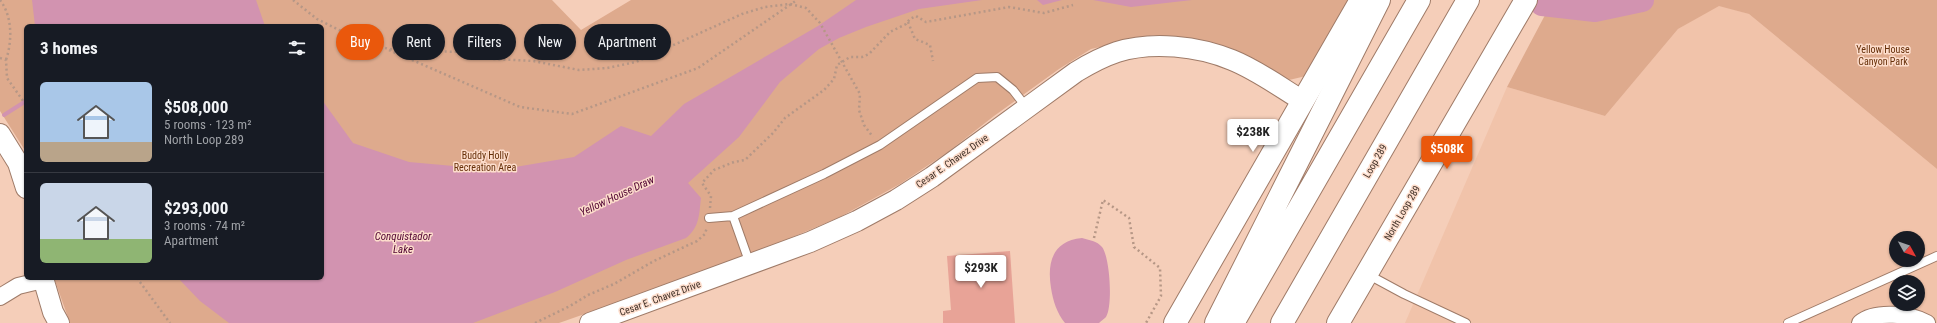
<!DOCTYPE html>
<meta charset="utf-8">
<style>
body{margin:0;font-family:"Roboto Condensed",sans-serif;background:#20242c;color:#f1f3f6;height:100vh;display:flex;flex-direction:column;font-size:15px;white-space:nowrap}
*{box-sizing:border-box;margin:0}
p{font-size:13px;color:#9ea1a6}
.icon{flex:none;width:22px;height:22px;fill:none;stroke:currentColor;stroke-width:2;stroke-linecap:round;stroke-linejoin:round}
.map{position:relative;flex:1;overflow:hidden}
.sheet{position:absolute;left:24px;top:24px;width:300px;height:256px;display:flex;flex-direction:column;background:#171b24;border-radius:6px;box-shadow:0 1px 3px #0004}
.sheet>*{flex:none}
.top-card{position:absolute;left:336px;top:24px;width:380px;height:36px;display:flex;gap:8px}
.needle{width:26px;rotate:130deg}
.fabs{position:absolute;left:1889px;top:231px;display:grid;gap:8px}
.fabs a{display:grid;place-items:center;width:36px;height:36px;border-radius:50%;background:#171b24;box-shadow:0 1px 3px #0004;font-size:20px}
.price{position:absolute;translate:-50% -34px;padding:0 9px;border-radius:4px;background:#fff;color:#222;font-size:13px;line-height:26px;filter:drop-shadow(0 1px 2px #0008)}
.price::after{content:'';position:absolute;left:50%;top:24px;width:12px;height:9px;margin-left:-6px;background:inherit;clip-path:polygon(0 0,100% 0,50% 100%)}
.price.on{background:#ea580c;color:#fff}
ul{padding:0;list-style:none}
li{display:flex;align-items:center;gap:12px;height:100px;padding:0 16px}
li+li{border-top:1px solid #363941}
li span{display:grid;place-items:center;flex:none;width:112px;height:80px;border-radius:6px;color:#555}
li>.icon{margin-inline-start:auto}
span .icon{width:48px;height:48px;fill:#fffc;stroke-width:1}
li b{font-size:17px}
h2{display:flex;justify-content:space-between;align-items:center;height:48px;padding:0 16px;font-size:17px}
.chip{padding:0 14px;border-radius:18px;background:#171b24;box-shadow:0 1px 3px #0004;font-size:14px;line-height:36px}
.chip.on{background:#ea580c;color:#fff}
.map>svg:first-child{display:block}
.built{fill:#f1c3aa;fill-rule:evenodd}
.green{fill:#deaa8d}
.water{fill:#d293b0}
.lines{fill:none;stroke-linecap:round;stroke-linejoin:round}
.stream{stroke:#d293b0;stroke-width:4}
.river{stroke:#d293b0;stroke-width:24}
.building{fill:#e8a397}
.service-casing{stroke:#9f7b68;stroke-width:10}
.minor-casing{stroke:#9f7b68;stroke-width:18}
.tertiary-casing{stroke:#9f7b68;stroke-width:22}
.secondary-casing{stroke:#9f7b68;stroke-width:24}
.motorway-casing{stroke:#9f7b68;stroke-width:24}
.path{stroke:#b69786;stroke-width:2.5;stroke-dasharray:2 3;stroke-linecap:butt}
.service{stroke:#fff;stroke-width:8}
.minor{stroke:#fff;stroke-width:16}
.tertiary{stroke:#fff;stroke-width:20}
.secondary{stroke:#fff;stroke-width:22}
.motorway{stroke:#fff;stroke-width:22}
.labels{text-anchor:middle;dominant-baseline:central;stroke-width:3;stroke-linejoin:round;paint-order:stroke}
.park-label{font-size:10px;fill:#662f08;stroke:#fdddcc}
.street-label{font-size:10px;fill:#403128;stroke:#fdddcc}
.water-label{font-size:11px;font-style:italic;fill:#500332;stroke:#fdddcc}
</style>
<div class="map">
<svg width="1937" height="323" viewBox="0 0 1937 323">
<rect width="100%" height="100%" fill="#f5ceb9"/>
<!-- built -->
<path class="built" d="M1719 5 1749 14 1937 169V323H1405L1507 87 1605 116 1678 29ZM1896 238H1918V260H1896ZM1896 282H1918V304H1896Z"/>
<!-- green -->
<path class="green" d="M0 0H552L581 30 631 0H1349L1306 76 1289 80 1249 57 1211 42 1154 35 1091 49 1059 69 994 116 948 152 900 184 840 217 741 259 559 323H70L54 278H322V26H26V152L0 111Z
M1553 0H1937V169L1749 14 1719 6 1678 29 1605 116 1507 87Z"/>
<!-- water -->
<path class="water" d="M32 0H256L265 26H35Z
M856 0H982L919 9 866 27 839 38 819 49 780 82 739 137 688 183 701 198C699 214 700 227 686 238L626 260 555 292 473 323H229L200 301 178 278H322V100L353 143 409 162 498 170 574 157 621 126 651 136 684 104 818 26Z
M1037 0H1062L1043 5Z
M1093 0H1192L1131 7Z
M1082 238C1089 240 1097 241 1102 247 1110 257 1113 306 1106 317 1104 319 1101 321 1099 323H1065C1057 313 1053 301 1051 288 1047 263 1052 241 1082 238Z"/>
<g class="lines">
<!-- stream -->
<path class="stream" d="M4 115 26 101"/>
<!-- river -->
<path class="river" d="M1542 4 1595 10 1642 0"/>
</g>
<!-- building -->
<path class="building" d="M1010 251 1015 323H943V311L951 310 947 256Z"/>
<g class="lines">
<!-- service casing -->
<g class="service-casing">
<path id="service" d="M709 218 733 216
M750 264 733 216 824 174 880 145 977 78 997 77 1013 90 1027 108
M1367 274 1404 294 1466 323
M1788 323 1937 256"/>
</g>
<!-- minor casing -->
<g class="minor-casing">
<path id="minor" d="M0 297 18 286 43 280
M1860 323C1875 310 1911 314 1927 323"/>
</g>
<!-- tertiary casing -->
<g class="tertiary-casing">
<path id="tertiary" d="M0 134 18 163 26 188
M43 278 53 312 59 323
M590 323 810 242 857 221 896 200 932 177 1076 72C1089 64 1102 57 1117 52 1152 41 1198 46 1232 60 1257 70 1280 87 1303 101"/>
</g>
<!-- secondary casing -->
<g class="secondary-casing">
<path id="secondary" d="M1175 323 1361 0
M1338 323 1526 0"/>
</g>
<!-- motorway casing -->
<g class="motorway-casing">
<path id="motorway" d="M1216 323 1379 0
M1233 323 1419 0
M1282 323 1468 0"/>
</g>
<!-- path -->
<path class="path" d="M0 0C13 17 12 42 6 60
M293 0 317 19 367 44 399 51 476 52 494 59 533 61 579 70 607 68 636 62 742 14 765 7 790 4 806 8 820 23 860 94 859 110 864 125 873 137
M908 22 915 39 930 45 933 61
M389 50 520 107 572 114 698 68 797 0
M0 58 6 60 7 78 26 105
M710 208 711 196 702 183 714 170 734 162 745 160 773 133 785 118 824 90 834 79 837 65 850 57H862L869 54 890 32 906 24 910 19 916 16 926 22 1009 7 1044 13 1073 5
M1094 238 1103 200 1129 218 1134 247 1160 268 1161 296 1146 323
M137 278 170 323
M535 323 570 306 588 295 614 284 654 261 697 241 705 234 707 227"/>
<!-- service -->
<use href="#service" class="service"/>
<!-- minor -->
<use href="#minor" class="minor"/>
<!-- tertiary -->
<use href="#tertiary" class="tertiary"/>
<!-- secondary -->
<use href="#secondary" class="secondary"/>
<!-- motorway -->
<use href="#motorway" class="motorway"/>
</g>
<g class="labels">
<!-- park labels -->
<g class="park-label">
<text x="1883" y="49">Yellow House<tspan x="1883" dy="12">Canyon Park</tspan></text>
<text x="485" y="155">Buddy Holly<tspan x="485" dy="12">Recreation Area</tspan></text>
</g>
<!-- street labels -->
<g class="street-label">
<text transform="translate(952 161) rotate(-35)">Cesar E. Chavez Drive</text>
<text transform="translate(1375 161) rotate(-60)">Loop 289</text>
<text transform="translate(1402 213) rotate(-60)">North Loop 289</text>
<text transform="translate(660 298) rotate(-20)">Cesar E. Chavez Drive</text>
</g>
<!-- water labels -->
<g class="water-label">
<text transform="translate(617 196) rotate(-25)">Yellow House Draw</text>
<text x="403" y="236">Conquistador<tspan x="403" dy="13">Lake</tspan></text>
</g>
</g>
</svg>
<div class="fabs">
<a><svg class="needle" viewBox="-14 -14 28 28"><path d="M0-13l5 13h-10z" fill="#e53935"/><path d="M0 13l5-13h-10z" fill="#9ea1a6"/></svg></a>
<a><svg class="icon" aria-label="layers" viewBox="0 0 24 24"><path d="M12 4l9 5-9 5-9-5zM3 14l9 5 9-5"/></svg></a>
</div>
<b class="price" style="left:1253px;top:153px">$238K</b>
<b class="price on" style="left:1447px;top:170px">$508K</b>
<b class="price" style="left:981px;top:289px">$293K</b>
<div class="top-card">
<a class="chip on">Buy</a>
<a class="chip">Rent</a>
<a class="chip">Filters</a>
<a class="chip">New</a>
<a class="chip">Apartment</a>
</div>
<section class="sheet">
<h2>3 homes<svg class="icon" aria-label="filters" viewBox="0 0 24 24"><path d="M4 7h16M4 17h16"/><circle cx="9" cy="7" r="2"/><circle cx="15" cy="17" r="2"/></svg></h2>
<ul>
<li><span style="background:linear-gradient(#a9c7e8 75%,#b9a48a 0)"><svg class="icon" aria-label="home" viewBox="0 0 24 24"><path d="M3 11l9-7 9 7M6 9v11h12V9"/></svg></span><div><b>$508,000</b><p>5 rooms · 123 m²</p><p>North Loop 289</p></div></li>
<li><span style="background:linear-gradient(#c9d6e8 70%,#8fb573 0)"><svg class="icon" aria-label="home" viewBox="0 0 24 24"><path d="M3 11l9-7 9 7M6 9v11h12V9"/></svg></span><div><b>$293,000</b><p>3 rooms · 74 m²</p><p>Apartment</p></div></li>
</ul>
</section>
</div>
